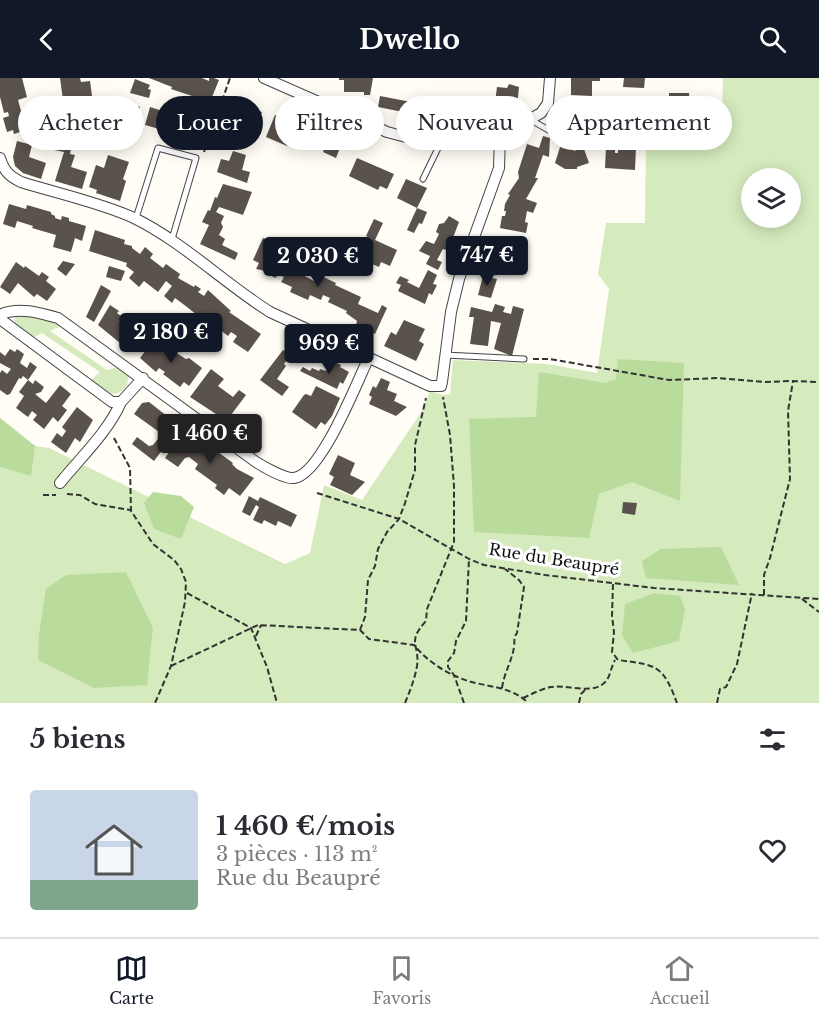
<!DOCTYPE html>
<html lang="fr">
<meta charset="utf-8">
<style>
body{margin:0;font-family:"Libre Baskerville",serif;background:#f2f2f3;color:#2b2b33;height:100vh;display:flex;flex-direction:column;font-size:22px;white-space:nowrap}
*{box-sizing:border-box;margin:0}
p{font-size:20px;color:#7c7c81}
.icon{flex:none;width:33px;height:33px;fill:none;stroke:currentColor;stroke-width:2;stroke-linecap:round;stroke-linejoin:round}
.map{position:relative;height:625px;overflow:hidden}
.panel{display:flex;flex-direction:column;background:#fff;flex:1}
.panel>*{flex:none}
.banner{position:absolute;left:18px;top:18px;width:783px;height:54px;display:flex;gap:12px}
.buttons{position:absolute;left:741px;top:90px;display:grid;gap:12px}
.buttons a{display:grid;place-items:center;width:60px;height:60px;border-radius:50%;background:#fff;box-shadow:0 3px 15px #0003;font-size:30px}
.price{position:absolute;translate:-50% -51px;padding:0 14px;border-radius:6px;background:#111827;color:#fff;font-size:20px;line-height:39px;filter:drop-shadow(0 2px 3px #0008)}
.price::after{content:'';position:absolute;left:50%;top:36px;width:18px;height:14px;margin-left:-9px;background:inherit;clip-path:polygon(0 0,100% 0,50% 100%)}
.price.current{background:#222;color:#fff}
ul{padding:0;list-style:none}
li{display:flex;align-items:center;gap:18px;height:150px;padding:0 30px}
li span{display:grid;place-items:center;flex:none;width:168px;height:120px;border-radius:6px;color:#555}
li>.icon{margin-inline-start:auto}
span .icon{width:72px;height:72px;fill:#fffc;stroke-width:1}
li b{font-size:26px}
h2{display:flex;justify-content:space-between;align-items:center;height:72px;padding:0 30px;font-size:26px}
.pill{padding:0 21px;border-radius:27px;background:#fff;box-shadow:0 3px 15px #0003;font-size:21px;line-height:54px}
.pill.current{background:#111827;color:#fff}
header{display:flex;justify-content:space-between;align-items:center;height:78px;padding:0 30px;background:#111827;color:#fff;font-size:27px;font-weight:800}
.tab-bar{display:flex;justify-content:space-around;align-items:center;height:84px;border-top:2px solid #e1e1e2;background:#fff;font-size:16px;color:#7c7c81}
.tab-bar a{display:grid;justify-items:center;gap:3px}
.tab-bar .current{color:#111827}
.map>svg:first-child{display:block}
.green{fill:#d5ebbd;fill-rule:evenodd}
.forest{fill:#b9dc9c}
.building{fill:#5a524d}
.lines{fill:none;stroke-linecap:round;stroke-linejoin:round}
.service-casing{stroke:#444;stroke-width:7}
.minor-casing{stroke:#444;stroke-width:12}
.path{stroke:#333;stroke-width:2;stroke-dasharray:6 3;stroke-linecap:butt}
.service{stroke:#fff;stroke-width:5}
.minor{stroke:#fff;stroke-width:10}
.labels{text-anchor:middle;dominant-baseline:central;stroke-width:6;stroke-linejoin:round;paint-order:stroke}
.street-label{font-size:16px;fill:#111;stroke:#fff}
</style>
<header><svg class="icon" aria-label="back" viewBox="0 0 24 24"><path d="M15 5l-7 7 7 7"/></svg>Dwello<svg class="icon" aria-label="search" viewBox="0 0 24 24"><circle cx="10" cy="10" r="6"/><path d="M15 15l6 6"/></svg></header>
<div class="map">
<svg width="819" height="625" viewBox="0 0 819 625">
<rect width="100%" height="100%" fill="#fffdf5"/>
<!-- green -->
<path class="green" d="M723 0H819V625H0V340L35 368 49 370 285 486 310 475 324 407 362 422 422 333 430 313 443 317 450 316 453 282 547 286 597 295 609 211 598 196 606 145H645L646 64H721ZM752 100H790V140H752Z
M24 237 52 241 61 248 50 253 107 292 118 289 128 297C129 307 125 312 116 316L105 314 90 303 100 294 42 255 30 261 15 248 14 242 16 238Z"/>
<!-- forest -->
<path class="forest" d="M618 281 684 285 680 423 632 404 599 416 589 460 474 454 469 341 536 339 539 294 605 305 616 301Z
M0 340 35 368 31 398 0 389Z
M153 414 181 418 194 429 181 461 154 451 144 425Z
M721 469 739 507 646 500 642 483 661 471Z
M126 494 153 550 147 607 94 610 38 582 39 556 46 511 66 497Z
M654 515 680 518 685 531 679 563 633 575 622 557 625 526Z"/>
<!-- building -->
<path class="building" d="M0 0H22L27 19 18 22 21 33 24 32 29 51 14 56 13 52 7 54 3 40 9 38 8 34 4 35 0 19Z
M60 0H80L81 4 90 3 92 18 63 22Z
M149 0H202L209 3V0H214L219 2 210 24 171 11 172 9Z
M339 0H373L370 17H364V14H344V2H339Z
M571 0H600V3H592V18L571 17Z
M624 0H645L644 10 623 9Z
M135 1 150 7 148 11 151 12 149 20 130 15Z
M509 6 519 9 517 30 495 25 497 9 507 10Z
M669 15H689L690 29 677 28V20H669Z
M380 18 411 24 408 35 378 29Z
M239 21 245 24 243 28 262 34 254 54 228 44Z
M424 21 433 23 430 37 421 36Z
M121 23 140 29 128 67 109 62Z
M150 29 201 45 195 72 179 68 181 62 165 57 166 53 145 47Z
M570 29 594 30 593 54 574 53 576 38 570 37Z
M629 30 652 31 649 49 653 50V57L629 56Z
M56 36 71 40 69 47 72 48 69 60 73 61 70 76 75 77 71 89 87 94 82 111 55 103 64 74 54 72 56 65 52 63 57 45 54 44Z
M275 37 286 42 291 48 301 52 296 66 289 64 287 68 266 59Z
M310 43 345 57 336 80 323 74 325 69 303 60Z
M353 53 361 56 357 68 349 65Z
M543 58 550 60 549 79 543 77 535 100H538L526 121 537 125 533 135 527 133 525 144 528 145 526 155 500 150 502 138H505L506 133H504L505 126 510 117 508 116 519 100 518 94 527 66 539 70Z
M17 63 32 67 29 79 46 85 41 101 23 95 15 88 13 79Z
M618 68 636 69 635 92 605 90 606 69H615V75H618Z
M560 69 569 70 575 73 577 70 584 71 589 85 577 89V91H565L555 85Z
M233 73 246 77 242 92 250 94 247 105 217 94 221 81 229 83Z
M108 77 129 84 123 101 126 103 120 123 96 115 97 112 89 109 96 87 104 90Z
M357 80 394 96 387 111 380 108 378 112 349 98Z
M406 101 427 110 417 130 397 120Z
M223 106 252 114 243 137 219 129 216 134 224 138 221 145 223 149 219 157 225 161 222 167 238 175 235 182 200 166 209 147 202 144 208 132 210 133 215 119 217 120Z
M9 126 26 131 27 127 51 134V136L55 138V140L61 142 62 138 69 140V143L86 148 82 163 75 160 71 174 53 169 56 157 32 150 33 148 17 143 15 150 3 146Z
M417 130 427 134 422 146 419 145 414 155 407 152Z
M449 138 459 144 451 165 446 172 443 171 437 182 442 184 438 192 426 186 430 178 419 173 426 163 434 166 439 156 436 154 439 146 444 145Z
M374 141 383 145 375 162 397 172 390 188 381 184 379 189 356 179 363 165 369 168 372 161 366 158Z
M95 152 125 162 124 166 132 168V170L140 176 145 169 153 176 150 180 163 190 166 186 180 196 178 200 194 209 195 207 201 211 198 214 204 218 208 212 231 233 229 234 261 256 248 274 233 264 237 258 231 254 228 258 219 251 214 256 204 249 207 245 187 229 175 220 172 225 164 218 172 208 166 203 158 214 144 203 139 209 129 200 134 194 126 188 127 185 89 173Z
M263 160 275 165 269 177 275 179 274 181 283 185 284 182 303 191 301 196 314 203 317 196 336 205 335 207 361 219 358 226 378 235 382 227 387 230 375 256 356 247 357 243 346 235 347 233 328 224 330 220 323 217 321 222 310 217 308 222 290 214 292 209 281 204 284 199 277 196 276 200 267 196 266 193 256 191 259 185 253 182Z
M311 160 356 179 349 194 343 191 346 184 308 167Z
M507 165 521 168 518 188 504 185Z
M63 183 75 186 66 198 57 191Z
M16 184 24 190 25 188 39 198 42 194 49 199 46 203 56 211 47 223 37 216 34 219 18 205 10 216 0 209Z
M109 188 125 193 121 203 106 199Z
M428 192 437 197 433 206 437 207 432 217 429 215 425 226 398 213 401 207 396 205 400 198 409 202 407 204 419 210Z
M483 198 497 201 491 220 478 217Z
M101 207 111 213 94 244 86 239Z
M495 226 505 229 503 234 511 236 513 228 524 231 512 278 494 271 501 245 491 243 488 268 470 266 474 239H469L471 229 492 234Z
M110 227 119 233 117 235 122 239 119 243 146 263 137 274 120 265 98 247Z
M404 242 425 251 419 263 424 266 416 283 384 268 391 254 396 257Z
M153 263 159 268 161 264 178 276 186 281 189 280 202 290 189 308 184 304 180 309 163 296 165 294 159 290 156 294 140 280Z
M10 271 15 274 17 271 24 276 20 285 27 290 30 284 37 289 28 302 23 298 21 301 19 300 10 316 7 317 0 312V295L2 292 7 296 11 291 0 285V274L5 278Z
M283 272 290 277 284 286 286 288 277 301 289 309 282 318 260 302Z
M331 282 341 287 340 289 349 294 343 306 340 304 337 311 300 293 303 289 310 293 312 290 319 293 320 291 326 293Z
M211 291 224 301 218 308 233 319 239 312 246 317 225 345 218 340 219 338 190 319Z
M381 300 390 304 387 312 397 316 394 323 407 329 396 338 369 326 372 319 369 317 373 308 376 310Z
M28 302 33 306 35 302 44 309 41 314 35 316 46 325 60 307 71 316 62 328 67 332 58 344 53 339 44 351 33 342 37 337 32 333 28 339 16 330 24 318 19 314Z
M316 308 340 320 332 338 325 347 321 344 316 351 292 334 304 317 306 316 311 318Z
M149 324 172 342 170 345 178 351 154 383 132 366 137 359 149 368 153 367 162 356 134 336 142 325Z
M77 329 93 342 80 364 75 360 66 375 51 364 57 355 62 359 66 353 62 349Z
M186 356 199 366 200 365 210 371 211 369 233 385 232 386 237 391 254 400 240 418 229 410 224 417 215 410 217 407 195 391 198 386 189 379 185 380 178 389 165 380 177 363 183 361Z
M338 377 355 385 350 397 365 404 352 417 330 407 334 399 329 396Z
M249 418 258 423 260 419 297 437 291 449 278 443 276 448 264 442 262 446 253 442 259 429 256 427 250 438 242 434Z
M623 424 637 425 635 437 622 435Z"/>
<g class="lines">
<!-- service casing -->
<g class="service-casing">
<path id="service" d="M531 42 552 54 588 57
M423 101 442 62
M136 140 158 70 196 80 172 161
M445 277 524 281"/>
</g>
<!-- minor casing -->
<g class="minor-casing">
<path id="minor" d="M264 0 387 54 406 59 482 66 500 58 541 35 548 25 550 0
M0 80C4 93 9 98 21 104 56 115 102 125 134 140 183 164 224 205 270 234L430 308H441L442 304 451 234 459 201 499 90 500 58
M0 237C17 228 41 235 58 240L256 384C264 389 285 401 294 400 321 397 357 304 369 279
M0 241 112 324H121L143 300
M60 405C81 379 108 354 121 324"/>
</g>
<!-- path -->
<path class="path" d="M204 74 230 0
M533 281H550L669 302 718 300 764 304 791 303 819 304
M114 360 130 390 131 433 153 466 174 482 181 491 186 504 185 524 171 588 155 625
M317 415 399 441 469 481 484 487 545 497 654 510 819 521
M67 416 80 417 95 426 130 432
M43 417H56
M613 506 612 538 614 554 612 574 618 582C657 587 663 587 677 625
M187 515 251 550 267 589 277 625
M764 517V497L770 480 790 401 788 333 793 303
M802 521 819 534
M360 552 365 539 368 502 375 488 378 471 387 454 399 441 405 425 415 392V367L426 320
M256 558 261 547
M171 588 258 547 360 552 369 561 414 567C428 584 447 596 468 603 488 609 513 609 528 625
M502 610C504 595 512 583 514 569 515 563 513 560 517 555L524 509 519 502 505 491
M523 620C532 616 541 611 551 609 567 606 594 618 606 603 610 599 611 589 615 582
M405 625C410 613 415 600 417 588 420 566 406 565 426 543L427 531 454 464V408L450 357 443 319
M464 625 454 597 448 589V583L454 575 456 563 466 543 469 481
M579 625 581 616 585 612
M717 625 720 611 726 609 737 586 752 515"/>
<!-- service -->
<use href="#service" class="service"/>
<!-- minor -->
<use href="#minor" class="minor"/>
</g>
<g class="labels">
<!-- street labels -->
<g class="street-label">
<text transform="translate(554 481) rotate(9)">Rue du Beaupré</text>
</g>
</g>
</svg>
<div class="buttons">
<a><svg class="icon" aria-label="layers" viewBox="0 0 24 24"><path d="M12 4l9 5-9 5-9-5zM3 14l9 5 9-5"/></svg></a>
</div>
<b class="price" style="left:487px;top:209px">747 €</b>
<b class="price" style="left:318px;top:210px">2 030 €</b>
<b class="price" style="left:171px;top:286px">2 180 €</b>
<b class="price" style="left:329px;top:297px">969 €</b>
<b class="price current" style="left:210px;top:387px">1 460 €</b>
<div class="banner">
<a class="pill">Acheter</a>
<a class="pill current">Louer</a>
<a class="pill">Filtres</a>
<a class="pill">Nouveau</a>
<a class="pill">Appartement</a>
</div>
</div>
<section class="panel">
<h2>5 biens<svg class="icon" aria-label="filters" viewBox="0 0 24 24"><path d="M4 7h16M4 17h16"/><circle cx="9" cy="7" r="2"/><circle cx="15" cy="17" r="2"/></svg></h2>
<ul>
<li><span style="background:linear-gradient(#c9d6e8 75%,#7fa58c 0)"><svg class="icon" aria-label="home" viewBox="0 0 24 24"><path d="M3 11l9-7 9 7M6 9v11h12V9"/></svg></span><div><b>1 460 €/mois</b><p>3 pièces · 113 m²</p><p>Rue du Beaupré</p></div><svg class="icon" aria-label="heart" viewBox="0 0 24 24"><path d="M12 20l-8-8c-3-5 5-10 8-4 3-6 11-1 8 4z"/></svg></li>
</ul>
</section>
<nav class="tab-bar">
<a class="current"><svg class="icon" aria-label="map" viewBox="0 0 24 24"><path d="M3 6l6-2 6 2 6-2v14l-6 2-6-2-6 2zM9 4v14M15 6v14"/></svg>Carte</a>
<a><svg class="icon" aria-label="saved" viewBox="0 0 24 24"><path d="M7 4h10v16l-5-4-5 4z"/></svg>Favoris</a>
<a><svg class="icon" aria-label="home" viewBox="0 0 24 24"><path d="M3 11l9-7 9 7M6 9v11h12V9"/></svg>Accueil</a>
</nav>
